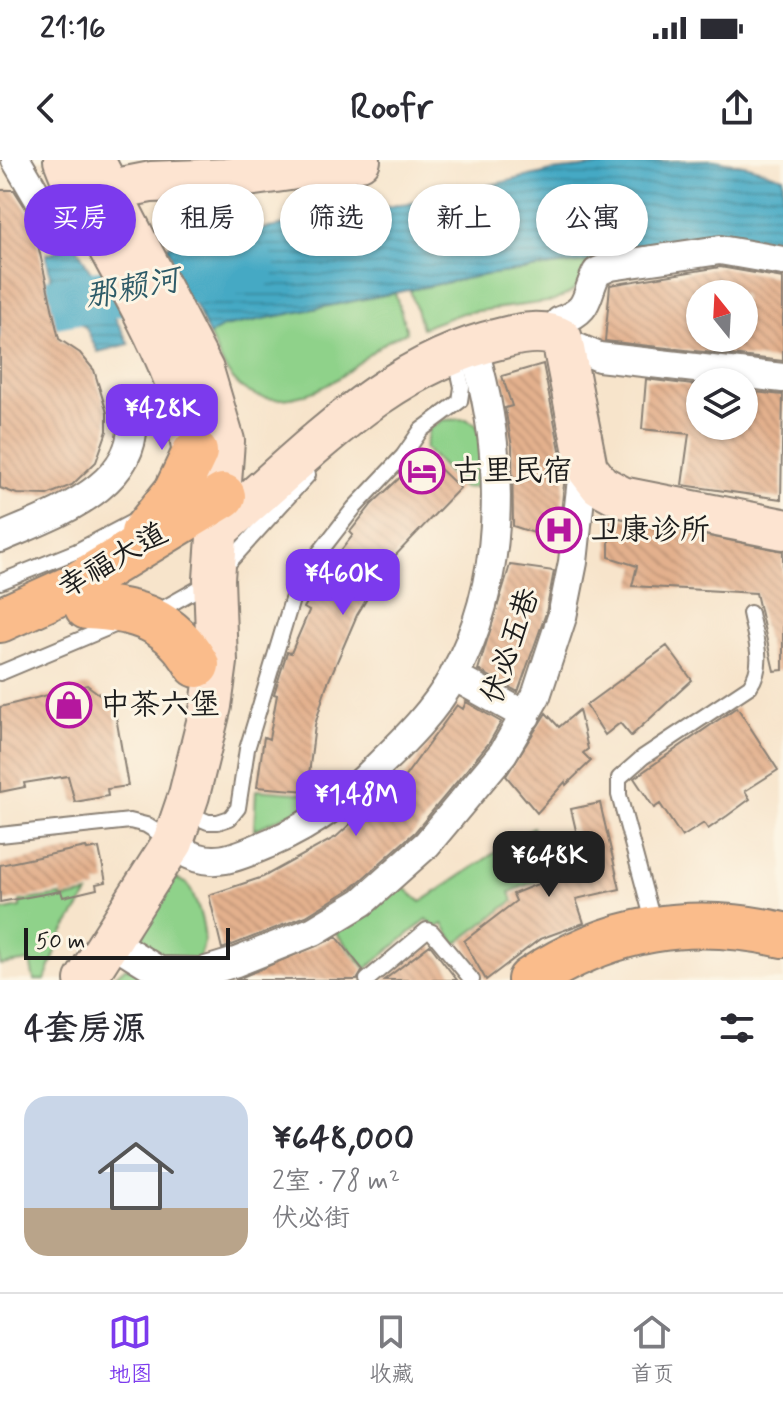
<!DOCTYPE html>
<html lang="zh">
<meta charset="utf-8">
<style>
body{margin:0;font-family:Mynerve,"LXGW WenKai TC",sans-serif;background:#f7f7f7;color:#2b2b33;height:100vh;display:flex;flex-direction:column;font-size:30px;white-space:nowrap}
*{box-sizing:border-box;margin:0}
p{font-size:26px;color:#7c7c81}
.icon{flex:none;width:44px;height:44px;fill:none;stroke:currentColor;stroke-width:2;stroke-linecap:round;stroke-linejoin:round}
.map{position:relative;height:820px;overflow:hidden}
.side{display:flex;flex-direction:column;background:#fff;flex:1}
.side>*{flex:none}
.hud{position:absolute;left:24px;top:24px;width:736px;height:72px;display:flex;gap:16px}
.needle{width:52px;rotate:342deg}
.buttons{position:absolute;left:686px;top:120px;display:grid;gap:16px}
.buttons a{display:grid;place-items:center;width:72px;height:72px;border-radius:50%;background:#fff;box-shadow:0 2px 6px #0004;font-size:40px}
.scale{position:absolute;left:24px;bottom:20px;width:206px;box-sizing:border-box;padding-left:8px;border:4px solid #1c1c1c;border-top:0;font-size:22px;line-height:28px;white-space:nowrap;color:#1c1c1c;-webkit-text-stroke:6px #fcf5e5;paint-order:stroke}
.price{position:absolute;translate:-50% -68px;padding:0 18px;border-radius:16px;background:#7c3aed;color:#fff;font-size:26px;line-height:52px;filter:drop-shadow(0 2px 4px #0008)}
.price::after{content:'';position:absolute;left:50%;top:48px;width:24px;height:18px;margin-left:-12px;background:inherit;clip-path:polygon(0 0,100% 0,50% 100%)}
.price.selected{background:#222;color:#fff}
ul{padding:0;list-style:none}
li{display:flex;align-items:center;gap:24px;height:200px;padding:0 24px}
li span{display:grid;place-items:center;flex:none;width:224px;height:160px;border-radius:24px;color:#555}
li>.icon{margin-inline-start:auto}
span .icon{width:96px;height:96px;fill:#fffc;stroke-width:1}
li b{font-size:34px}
h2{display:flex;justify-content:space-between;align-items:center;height:96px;padding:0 24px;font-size:34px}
.tag{padding:0 28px;border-radius:36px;background:#fff;box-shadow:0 2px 6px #0004;font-size:28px;line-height:72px}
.tag.selected{background:#7c3aed;color:#fff}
.status{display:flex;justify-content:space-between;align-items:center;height:56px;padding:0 40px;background:#fff;direction:ltr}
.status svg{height:22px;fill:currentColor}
header{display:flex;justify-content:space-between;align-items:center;height:104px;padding:0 24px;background:#fff;font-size:36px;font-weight:700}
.tabs{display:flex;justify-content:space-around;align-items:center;height:112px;border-top:2px solid #e1e1e2;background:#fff;font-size:22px;color:#7c7c81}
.tabs a{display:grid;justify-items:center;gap:4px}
.tabs .selected{color:#7c3aed}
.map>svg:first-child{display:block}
.green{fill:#8fd28a;stroke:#567753;stroke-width:2}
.water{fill:url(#water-rules);stroke:#306270;stroke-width:2}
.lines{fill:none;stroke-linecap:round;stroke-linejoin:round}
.river{stroke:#44a9c4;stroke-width:50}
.building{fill:url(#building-back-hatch);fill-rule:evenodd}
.lane-casing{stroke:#8a8074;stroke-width:18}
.street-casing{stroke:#8a8074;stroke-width:32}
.secondary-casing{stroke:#8a8074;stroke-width:44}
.primary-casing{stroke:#8a8074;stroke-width:48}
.lane{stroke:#fff;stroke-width:14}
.street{stroke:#fff;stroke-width:28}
.secondary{stroke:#fde4d1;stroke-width:40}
.primary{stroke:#fabc8b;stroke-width:44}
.labels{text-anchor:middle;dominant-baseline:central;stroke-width:6;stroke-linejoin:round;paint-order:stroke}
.poi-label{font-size:30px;fill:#1c1c1c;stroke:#fcf5e5;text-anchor:start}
.street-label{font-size:30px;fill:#1c1c1c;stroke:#fcf5e5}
.water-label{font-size:32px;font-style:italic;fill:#2e5b68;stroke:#fcf5e5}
</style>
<div class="status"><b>21:16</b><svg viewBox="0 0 49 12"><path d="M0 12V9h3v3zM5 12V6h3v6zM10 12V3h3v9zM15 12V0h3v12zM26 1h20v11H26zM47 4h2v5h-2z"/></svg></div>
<header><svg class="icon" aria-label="back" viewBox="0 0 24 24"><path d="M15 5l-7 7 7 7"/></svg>Roofr<svg class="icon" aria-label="share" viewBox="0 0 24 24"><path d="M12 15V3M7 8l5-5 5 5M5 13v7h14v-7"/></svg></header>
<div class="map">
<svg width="783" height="820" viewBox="0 0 783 820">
<defs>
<pattern id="water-rules" width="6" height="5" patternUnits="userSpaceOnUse" patternTransform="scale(2)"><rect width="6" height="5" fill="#44a9c4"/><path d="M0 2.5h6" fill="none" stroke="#38899e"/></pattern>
<pattern id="building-back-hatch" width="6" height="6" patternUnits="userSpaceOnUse" patternTransform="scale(2)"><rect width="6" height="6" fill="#e3b08d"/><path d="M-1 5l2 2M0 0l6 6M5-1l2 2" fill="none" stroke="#c29779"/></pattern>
</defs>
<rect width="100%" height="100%" fill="#fcf5e5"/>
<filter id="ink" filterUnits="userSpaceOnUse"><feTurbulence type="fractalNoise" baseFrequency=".0125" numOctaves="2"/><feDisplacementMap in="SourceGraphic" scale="16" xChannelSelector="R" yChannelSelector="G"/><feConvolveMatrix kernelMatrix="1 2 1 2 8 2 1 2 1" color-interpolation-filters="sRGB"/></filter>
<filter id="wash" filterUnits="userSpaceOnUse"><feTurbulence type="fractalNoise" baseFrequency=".006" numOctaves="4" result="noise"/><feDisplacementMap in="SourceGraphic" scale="32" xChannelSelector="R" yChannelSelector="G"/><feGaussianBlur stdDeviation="1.8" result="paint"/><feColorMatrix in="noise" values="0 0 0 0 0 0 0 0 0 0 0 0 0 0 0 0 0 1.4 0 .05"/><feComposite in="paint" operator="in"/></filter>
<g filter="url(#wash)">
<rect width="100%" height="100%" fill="#f7e4cb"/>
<!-- green -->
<path class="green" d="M612 98 570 133 554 141 462 153 422 168 410 130 479 116Z
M395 133 407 172C380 181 363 201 340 217 314 235 271 251 241 227 225 214 217 193 209 175L222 167Z
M466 259 476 264 480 275V327L463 328 425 288 429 269 443 260Z
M256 630 309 634 311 644 254 670Z
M533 667 551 714 510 732 513 741 456 784 443 764 436 768 427 759 366 809 332 768 399 723 421 742Z
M175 718 188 724C198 745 214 781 196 801L173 803 143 787 145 764Z
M88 734 63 773 45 820H34L30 801 0 805V751L20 747V741L60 735 62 739Z
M126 807 147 817 146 820H111Z"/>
<!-- water -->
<path class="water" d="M713 0 749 6 783 17V87L745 78H700L612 98 479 116 223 167 209 175 167 86 414 42 552 11 634 2Z
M76 85 129 184 98 192 86 168 55 141 46 94Z"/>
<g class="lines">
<!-- river -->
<path class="river" d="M0 153 250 108"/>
</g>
<g id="blocks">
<!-- building -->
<path class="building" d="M0 30H14L32 58 59 179 80 193 94 210 107 253V271L96 302 72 325 47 335 17 334 0 328Z
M720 107 783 118V201L605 181 610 125ZM700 134H744V178H700Z
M543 204 565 315 558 381 513 366 512 286 505 248 512 246 502 216Z
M646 219 700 226V266H744V231L783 235 781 339 682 325 689 274 642 269Z
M425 294 460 328 389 402 357 455 326 527 315 565 307 631 257 627 264 577 269 579 277 535 274 534 287 492 291 493 309 451 304 448 327 408 353 375 350 372 372 344Z
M609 356 783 391V510L774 511 756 433 632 426 637 406 609 397Z
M510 405 554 411 546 453 518 532 478 510Z
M667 486 692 520 631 576 620 563 605 575 586 545Z
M87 525 114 545 128 626 107 629 108 636 75 642 68 616 24 623 25 627 0 632V547Z
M466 542 501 562 489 583 415 672 352 728 306 756 222 789 209 735 263 717 336 677 380 637 384 640 398 626 457 545 463 549Z
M737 547 778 610 745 631 750 639 727 656 708 669 704 663 682 677 660 644 654 648 634 618Z
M579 550 588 589 583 593 591 601 566 625 565 622 537 653 506 616 546 553 559 567Z
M600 643 620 729 576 739 584 763 540 779 486 820 464 781 516 741 513 734 584 705 571 649Z
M86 687 87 690 99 688 106 722 96 724 97 729 63 737 61 731 0 742V705Z
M337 777 363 810 357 820H235Z
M430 785 457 820H384Z"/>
</g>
</g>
<g filter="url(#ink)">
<use href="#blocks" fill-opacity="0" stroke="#8a8074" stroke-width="2"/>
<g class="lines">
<!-- lane casing -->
<g class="lane-casing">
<path id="lane" d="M223 409 308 315
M0 422 77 391 136 360
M153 454 208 423
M0 513 117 464
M187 653 208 662H218L230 658 238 648 247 589 294 433 312 402 354 348 403 296 421 270 460 241 462 227 457 204
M0 675 130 661 146 665 170 680
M654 765 619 635V618L643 597 750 526C766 503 755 479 750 453
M367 820 427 770 432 772 472 820"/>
</g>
<!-- street casing -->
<g class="street-casing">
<path id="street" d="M16 0 43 46 69 40
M560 161C592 149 584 137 597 112L611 106 720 90 783 101
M578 188 599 197 783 218
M0 378C55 354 144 325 131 251L170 243
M454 516 526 556
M182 690C212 711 241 695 272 682 315 664 347 638 379 605 406 579 435 550 453 517 505 423 505 305 478 204
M111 781 159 811 203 812 236 802 314 771 362 742 427 684 503 593 536 536 562 457 573 402 584 300"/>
</g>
<!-- secondary casing -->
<g class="secondary-casing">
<path id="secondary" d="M64 0 78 36 93 58C134 139 200 234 193 326
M85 35 151 22 226 19 360 0
M220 368C307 294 387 204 503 178 522 173 545 169 562 179L587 308 600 325 622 337 783 369
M85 820 173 682 189 635 211 546 217 502 214 419 224 281 203 210 94 0"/>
</g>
<!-- primary casing -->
<g class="primary-casing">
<path id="primary" d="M143 373 176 332 195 292
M87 447C137 449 171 460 197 505
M0 460 73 427 223 336
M530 820C610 767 690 754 783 775"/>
</g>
<!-- lane -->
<use href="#lane" class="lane"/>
<!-- street -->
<use href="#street" class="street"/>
<!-- secondary -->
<use href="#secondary" class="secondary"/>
<!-- primary -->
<use href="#primary" class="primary"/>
</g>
</g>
<!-- icons -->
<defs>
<g id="hotel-ring" transform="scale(2.3)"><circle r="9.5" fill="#fcf5e5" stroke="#b5179e" stroke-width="1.5"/><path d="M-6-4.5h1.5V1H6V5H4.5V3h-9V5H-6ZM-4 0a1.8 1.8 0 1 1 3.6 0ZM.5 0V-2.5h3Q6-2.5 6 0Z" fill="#b5179e"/></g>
<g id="hospital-ring" transform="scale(2.3)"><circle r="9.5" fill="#fcf5e5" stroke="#b5179e" stroke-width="1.5"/><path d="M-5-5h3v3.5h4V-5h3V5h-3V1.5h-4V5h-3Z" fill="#b5179e"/></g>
<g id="shop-ring" transform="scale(2.3)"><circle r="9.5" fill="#fcf5e5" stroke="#b5179e" stroke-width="1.5"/><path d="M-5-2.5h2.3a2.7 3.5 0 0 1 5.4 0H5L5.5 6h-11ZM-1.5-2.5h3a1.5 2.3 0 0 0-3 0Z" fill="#b5179e"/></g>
</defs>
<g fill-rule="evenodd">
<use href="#hotel-ring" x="422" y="311"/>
<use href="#hospital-ring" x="559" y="370"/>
<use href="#shop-ring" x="69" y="545"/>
</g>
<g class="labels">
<!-- poi labels -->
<g class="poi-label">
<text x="453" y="311">古里民宿</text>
<text x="590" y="370">卫康诊所</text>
<text x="100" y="545">中茶六堡</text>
</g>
<!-- street labels -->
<g class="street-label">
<text transform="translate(113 401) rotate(-30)">幸福大道</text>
<text transform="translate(511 486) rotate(-71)">伏必五巷</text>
</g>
<!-- water labels -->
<g class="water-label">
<text transform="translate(132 129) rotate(-11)">那赖河</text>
</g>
</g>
</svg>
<div class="buttons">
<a><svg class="needle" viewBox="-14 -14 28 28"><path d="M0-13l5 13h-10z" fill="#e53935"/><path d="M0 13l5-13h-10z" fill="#7c7c81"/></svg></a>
<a><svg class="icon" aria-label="layers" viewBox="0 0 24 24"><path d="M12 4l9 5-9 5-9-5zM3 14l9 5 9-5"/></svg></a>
</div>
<div class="scale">50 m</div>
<b class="price" style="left:162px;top:292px">¥428K</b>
<b class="price" style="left:343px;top:457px">¥460K</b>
<b class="price" style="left:356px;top:678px">¥1.48M</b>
<b class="price selected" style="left:549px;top:739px">¥648K</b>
<div class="hud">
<a class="tag selected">买房</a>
<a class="tag">租房</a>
<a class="tag">筛选</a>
<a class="tag">新上</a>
<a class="tag">公寓</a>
</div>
</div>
<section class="side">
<h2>4套房源<svg class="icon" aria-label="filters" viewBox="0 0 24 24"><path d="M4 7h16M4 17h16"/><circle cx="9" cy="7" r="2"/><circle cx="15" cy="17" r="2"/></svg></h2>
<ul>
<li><span style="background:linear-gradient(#c9d6e8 70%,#b9a48a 0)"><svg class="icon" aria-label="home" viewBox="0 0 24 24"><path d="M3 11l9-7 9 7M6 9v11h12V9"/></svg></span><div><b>¥648,000</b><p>2室 · 78 m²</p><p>伏必街</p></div></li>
</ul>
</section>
<nav class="tabs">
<a class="selected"><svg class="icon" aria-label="map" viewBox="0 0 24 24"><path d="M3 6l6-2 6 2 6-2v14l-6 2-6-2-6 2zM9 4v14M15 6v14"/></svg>地图</a>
<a><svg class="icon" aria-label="saved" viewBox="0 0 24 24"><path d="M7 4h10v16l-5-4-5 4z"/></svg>收藏</a>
<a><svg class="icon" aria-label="home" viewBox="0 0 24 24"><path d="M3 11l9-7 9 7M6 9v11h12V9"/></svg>首页</a>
</nav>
